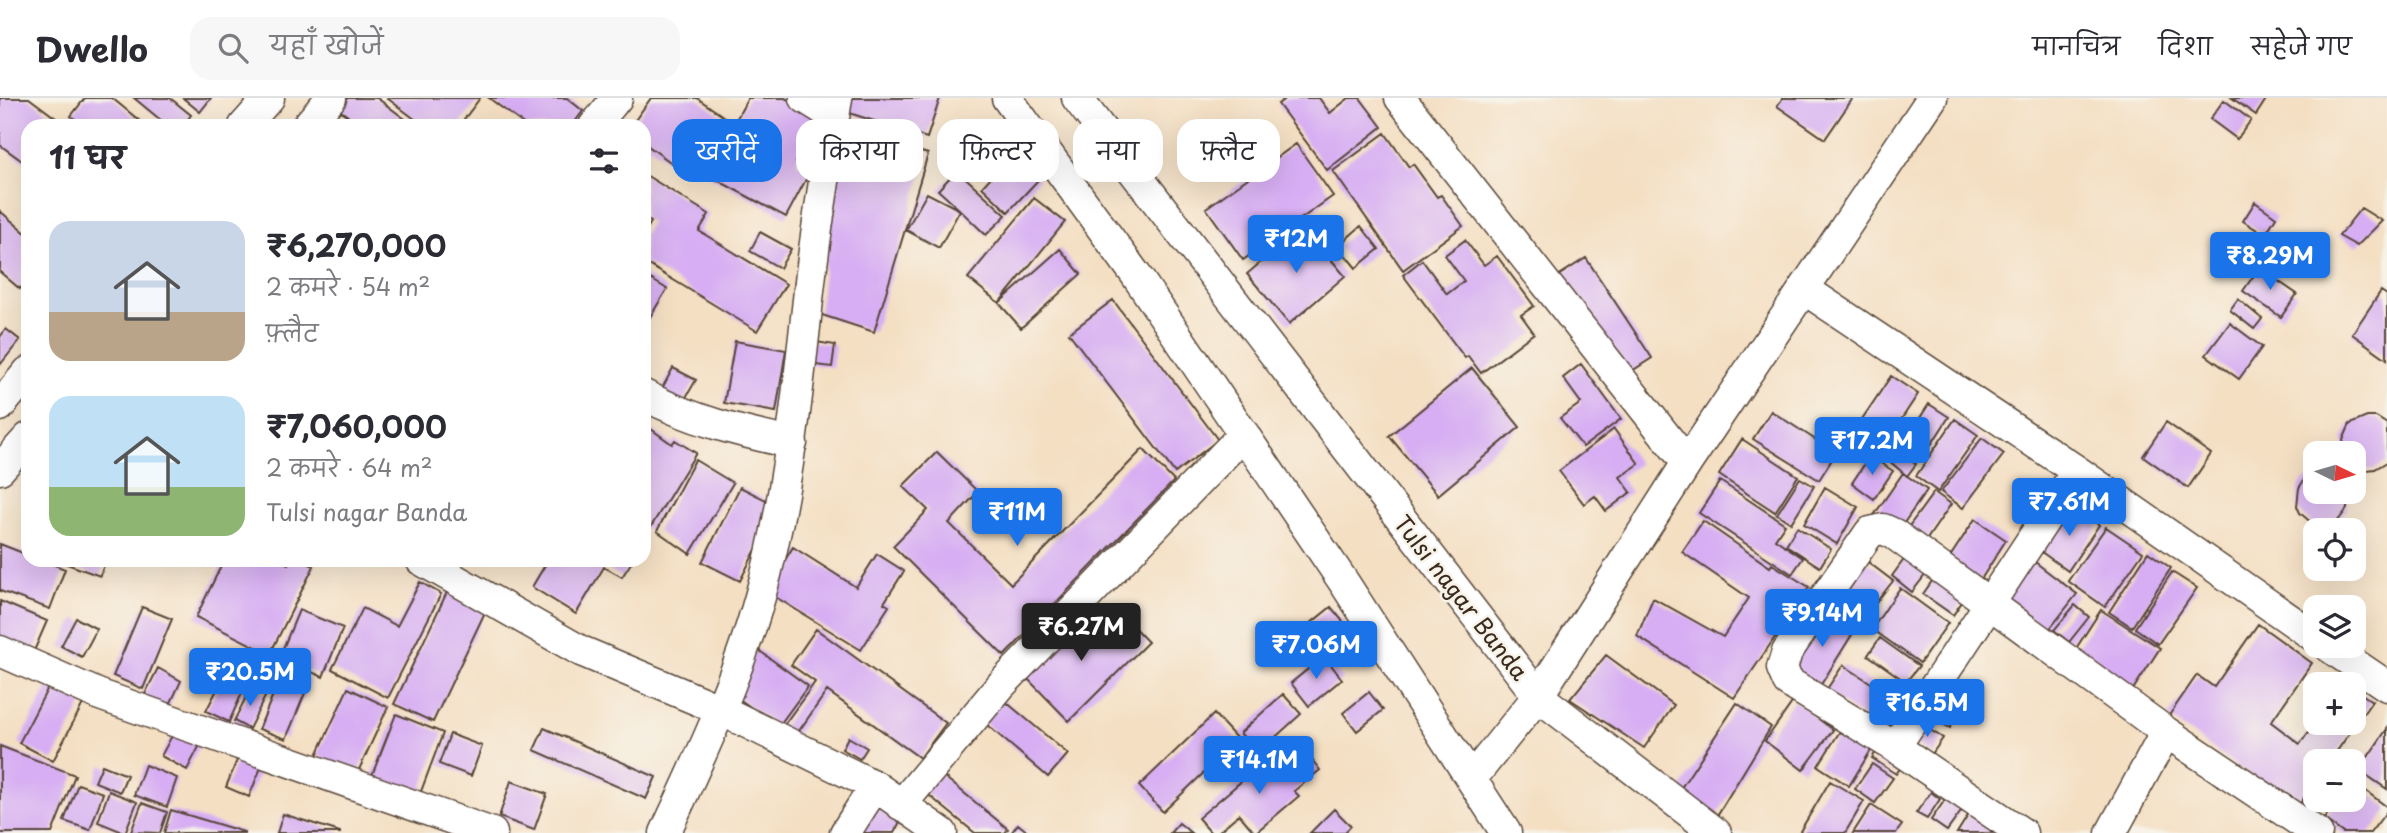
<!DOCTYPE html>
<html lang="hi">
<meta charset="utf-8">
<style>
body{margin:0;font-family:"Playpen Sans","Playpen Sans Deva",sans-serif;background:#f7f7f7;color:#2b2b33;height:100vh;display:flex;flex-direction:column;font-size:26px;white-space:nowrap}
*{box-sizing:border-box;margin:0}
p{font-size:23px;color:#7c7c81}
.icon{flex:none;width:38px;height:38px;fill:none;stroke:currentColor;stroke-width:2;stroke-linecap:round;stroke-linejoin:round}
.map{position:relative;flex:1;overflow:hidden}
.panel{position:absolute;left:21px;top:21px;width:630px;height:448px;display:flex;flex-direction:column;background:#fff;border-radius:21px;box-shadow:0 7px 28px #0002}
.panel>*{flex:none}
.hud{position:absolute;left:672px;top:21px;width:665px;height:63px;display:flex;gap:14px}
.needle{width:46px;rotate:95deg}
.fabs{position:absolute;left:2303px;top:343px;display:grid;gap:14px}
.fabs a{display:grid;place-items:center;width:63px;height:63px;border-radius:14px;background:#fff;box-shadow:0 7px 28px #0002;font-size:35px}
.price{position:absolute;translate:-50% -60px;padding:0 16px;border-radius:7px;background:#1a73e8;color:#fff;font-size:23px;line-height:46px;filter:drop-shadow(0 2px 4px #0008)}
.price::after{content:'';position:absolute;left:50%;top:42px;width:21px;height:16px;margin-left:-10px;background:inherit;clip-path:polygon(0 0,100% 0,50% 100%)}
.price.selected{background:#222;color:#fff}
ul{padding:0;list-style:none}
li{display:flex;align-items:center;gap:21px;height:175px;padding:0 28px}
li span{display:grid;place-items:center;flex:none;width:196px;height:140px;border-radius:21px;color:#555}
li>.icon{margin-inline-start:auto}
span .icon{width:84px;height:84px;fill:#fffc;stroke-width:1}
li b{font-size:30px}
h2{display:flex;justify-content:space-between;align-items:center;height:84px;padding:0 28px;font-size:30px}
.pill{padding:0 24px;border-radius:21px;background:#fff;box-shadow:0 7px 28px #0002;font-size:24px;line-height:63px}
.pill.selected{background:#1a73e8;color:#fff}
header{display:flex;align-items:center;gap:42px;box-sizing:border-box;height:98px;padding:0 35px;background:#fff;border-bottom:2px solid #e1e1e2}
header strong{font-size:33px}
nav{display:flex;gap:38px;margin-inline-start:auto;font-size:24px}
.search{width:490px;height:63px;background:#f7f7f7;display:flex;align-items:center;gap:18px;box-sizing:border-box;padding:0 24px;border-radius:21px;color:#7c7c81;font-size:26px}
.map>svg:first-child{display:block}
.building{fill:#d7aef3}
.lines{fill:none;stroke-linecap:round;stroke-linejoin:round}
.minor-casing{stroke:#574537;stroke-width:33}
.minor{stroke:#fff;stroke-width:30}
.labels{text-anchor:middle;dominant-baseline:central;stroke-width:5;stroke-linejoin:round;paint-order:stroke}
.street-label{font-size:23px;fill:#3b2a1e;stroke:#f7f3e8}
</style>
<header>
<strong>Dwello</strong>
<div class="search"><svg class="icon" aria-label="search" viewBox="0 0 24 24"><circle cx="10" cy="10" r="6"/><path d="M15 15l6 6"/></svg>यहाँ खोजें</div>
<nav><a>मानचित्र</a><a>दिशा</a><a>सहेजे गए</a></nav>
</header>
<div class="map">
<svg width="2387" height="735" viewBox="0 0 2387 735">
<rect width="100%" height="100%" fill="#f7f3e8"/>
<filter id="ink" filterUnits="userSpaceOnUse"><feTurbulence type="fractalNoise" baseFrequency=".0143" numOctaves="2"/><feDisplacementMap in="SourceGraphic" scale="14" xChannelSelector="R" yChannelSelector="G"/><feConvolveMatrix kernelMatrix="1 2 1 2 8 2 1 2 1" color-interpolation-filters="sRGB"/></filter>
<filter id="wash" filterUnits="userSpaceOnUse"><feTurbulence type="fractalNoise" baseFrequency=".00686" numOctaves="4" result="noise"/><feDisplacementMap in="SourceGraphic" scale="28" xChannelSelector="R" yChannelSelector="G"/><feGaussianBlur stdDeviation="1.57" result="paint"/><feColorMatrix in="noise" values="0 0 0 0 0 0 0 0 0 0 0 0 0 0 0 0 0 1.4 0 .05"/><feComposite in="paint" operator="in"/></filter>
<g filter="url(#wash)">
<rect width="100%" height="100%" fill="#f4dfc3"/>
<g id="blocks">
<!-- building -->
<path class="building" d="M0 0H29L57 21 52 28H28V61L25 65 0 47Z
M85 0H112L146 28H83L71 18Z
M134 0H170L191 17 183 28H168Z
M183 0H211L200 14Z
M346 0H377L405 21 400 28H362L338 11Z
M387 0H480L459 28H424Z
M489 0H567L583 13 572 28H526Z
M651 0H697L727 21 687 76 644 45V28H631Z
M748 0H785L820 19 796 64 811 72 786 119 702 74 727 27 732 29Z
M847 0H940L927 40 843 13Z
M1286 0H1319L1330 15 1349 0H1360L1382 29 1327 72 1278 6Z
M1783 0H1853L1825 41 1777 8Z
M2232 0H2267L2256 17Z
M2224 2 2251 22 2237 41 2210 21Z
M847 32 928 56 874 234 819 216 828 135Z
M1385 35 1409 69 1413 66 1437 99 1441 97 1463 128 1403 172 1333 73Z
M1296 46 1333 98 1243 162 1206 110Z
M1012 56 1039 81 1008 114 982 89Z
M957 72 1006 117 986 137 960 112 939 150 906 132 927 95 960 112 938 92Z
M644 76 709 116 699 133 786 186 757 233 644 164V136L651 124 644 120Z
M1034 100 1065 124 999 205 1060 151 1081 176 1021 230 999 205 968 180Z
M2255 104 2276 119 2265 137 2243 123Z
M2361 110 2382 123 2357 148 2339 138Z
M0 113 28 137V182L20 191 0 174Z
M1303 128 1345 178 1289 226 1247 176Z
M1361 128 1379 151 1356 170 1338 148Z
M760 134 791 151 780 170 750 153Z
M1465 142 1484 167 1497 158 1534 208 1521 217 1534 235 1481 275 1468 258 1465 260 1403 177 1422 162 1447 196 1464 183 1445 157Z
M1586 160 1652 260 1624 278 1558 178Z
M2259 170 2297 196 2281 219 2243 193Z
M644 177 667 191 644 229Z
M2381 193 2387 197V261L2352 236Z
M2238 201 2262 221 2254 231 2230 212Z
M1113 202 1218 342 1175 375 1069 235Z
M2230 225 2262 249 2239 281 2206 257Z
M6 231 20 242 0 267V239Z
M735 243 786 252 776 314 724 305Z
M810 243 835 247 832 269 807 266Z
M1581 266 1621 321 1583 349 1560 320 1581 305 1563 280Z
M673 270 696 282 681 308 659 296Z
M1472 270 1520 329 1438 397 1389 338Z
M1891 278 1918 296 1879 355 1852 336Z
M1929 306 1949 319 1925 356 1905 343Z
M1771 313 1836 355 1819 382 1753 341Z
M2367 319H2376L2387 326V364L2375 371 2367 372 2354 366V355H2345L2343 342 2350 326Z
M1955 321 1978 337 1938 394 1916 378Z
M2166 324 2211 356 2188 390 2143 358Z
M644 326 672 346 675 342 696 355 649 432 644 428Z
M1614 331 1639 366 1620 379 1631 394 1606 413 1595 398 1584 406 1559 373Z
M1982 340 2004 356 1963 410 1941 394Z
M1742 341 1798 378 1775 414 1719 377Z
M1892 346 1916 366 1907 378 1882 357Z
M1143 351 1174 383 1004 558 893 448 928 412 903 388 937 354 978 394 949 425 1011 486Z
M1870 358 1893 373 1874 401 1852 385Z
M695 362 733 385 690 456 657 433Z
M1903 375 1927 392 1899 432 1872 420Z
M2315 376V394H2347V411L2337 424 2329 427 2313 426 2300 415 2297 408 2299 390 2304 382Z
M1800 380 1814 388 1791 425 1777 416Z
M1720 383 1785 426 1775 441 1803 460 1792 476 1699 415Z
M740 389 778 408 740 483 702 464Z
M1825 389 1858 409 1837 446 1804 426Z
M1934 394 1951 406 1925 444 1907 431Z
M2070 406 2099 427 2068 473 2040 453Z
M1975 421 2006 442 1978 486 1946 465Z
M1703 423 1770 469 1772 466 1809 489 1734 600 1637 538 1653 500 1723 539 1749 500 1682 454Z
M1797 429 1831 451 1820 469 1786 447Z
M2106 429 2143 454 2105 509 2068 483Z
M0 446 28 457V462H42L65 471 50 511 0 493Z
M793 449 856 489 877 456 904 473 884 505 889 508 861 552 766 493Z
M2148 454 2171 470 2132 529 2109 514Z
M1908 456 1929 472 1912 494 1892 478Z
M1860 458 1893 483 1859 526 1829 502Z
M2031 461 2077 496 2048 533 2002 499Z
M56 462H106L100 478Z
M224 462H280L288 466 290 462H301L314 468 270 556 196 519Z
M548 462H633L622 479 604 469 576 516 532 489Z
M2172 474 2197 490 2158 546 2135 530Z
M1937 476 1966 498 1953 517 1923 496Z
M420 484 441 496 388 600 332 571 363 510 397 528Z
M1900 490 1948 525 1920 565 1872 531Z
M448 492 487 510 433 624 394 606Z
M0 503 47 523 34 553 0 539Z
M2075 507 2089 519 2069 544 2054 532Z
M142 509 172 521 143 591 113 578Z
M1331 509 1350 532 1313 562 1295 538Z
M1826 511 1856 530 1817 593 1790 570Z
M299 512 343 530 323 579 279 560Z
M2101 512 2160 550 2132 593 2073 555Z
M1121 516 1148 544 1069 623 1019 572 1074 517 1097 540Z
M76 520 97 531 82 559 61 548Z
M2258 526 2312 565 2271 624 2300 646 2315 625H2354V591L2372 603 2330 663H2315V684L2297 710 2168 619 2197 577 2214 589Z
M816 531 946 625 920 660 827 593 794 640 781 631 815 584 791 567Z
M1880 540 1919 568 1906 584 1868 557Z
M757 551 808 588 778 629 735 598Z
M259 556 281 566 270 592 247 582Z
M1606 557 1674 607 1644 650 1570 601Z
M1324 558 1342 581 1309 608 1291 585Z
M1843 567 1893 599 1875 627 1825 594Z
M158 570 181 583 168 611 144 598Z
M283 572 310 583 286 641 259 631Z
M52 582 86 600 53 663 19 645Z
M222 582 243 593 229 624 206 613Z
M251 589 266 597 249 631 234 623Z
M348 590 388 609 357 676 317 657Z
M1369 594 1383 612 1357 633 1343 615Z
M1283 596 1301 616 1258 655 1240 635Z
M999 598 1068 656 1048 679 980 621Z
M1794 602 1833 632 1803 672 1765 643Z
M1737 605 1771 629 1713 724 1675 699Z
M1945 605 1960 614 1950 630 1936 622Z
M396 616 443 635 417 704 369 685Z
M1214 616 1238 642 1163 714 1139 688Z
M1922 627 1943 640 1932 656 1912 643Z
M544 630 656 679 646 701 534 652Z
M1842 630 1873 649 1849 688 1818 668Z
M2387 631V691L2359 672Z
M175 632 201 645 187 672 161 658Z
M450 636 482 648 471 678 439 666Z
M848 639 867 650 860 661 842 651Z
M0 648 75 677 52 735H0Z
M1880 648 1904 665 1896 676 1872 660Z
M239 657 262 667 249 699 226 689Z
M1265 657 1283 679 1308 657 1320 672 1294 693 1299 698 1255 735 1239 716 1217 735H1211L1198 720 1251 675 1248 671Z
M1872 666 1893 680 1875 705 1855 691Z
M102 667 127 677 120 694 95 684Z
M145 667 177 680 167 709 134 697Z
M936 672 1008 731 1005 735H975L920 690Z
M511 683 547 696 534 732 499 719Z
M1830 683 1864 703 1845 735H1799Z
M2354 684 2387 709V713L2370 735H2343L2324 721 2338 702H2354Z
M78 686 103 695 90 732 64 723Z
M109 693 137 704 125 735 98 724Z
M1931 694 1940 701 1927 721 1916 715Z
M1949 696 1965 708 1947 733 1931 722Z
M872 702 903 718 894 735H855Z
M142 705 167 714 160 735 131 734Z
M1871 707 1902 727 1896 735H1853Z
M1334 711 1351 728 1344 735H1310Z
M1972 711 2008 735H1957Z
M171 712 244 734V735H164Z
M283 716 340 734V735H277Z
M1179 725 1191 735H1170Z
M1018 726 1029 735H1011Z"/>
</g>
</g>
<g filter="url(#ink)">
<use href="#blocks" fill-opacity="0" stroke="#574537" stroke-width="2"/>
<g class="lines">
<!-- minor casing -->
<g class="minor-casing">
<path id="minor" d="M805 0 834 18
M1007 0 1136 177 1345 486 1506 735
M1077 0 1538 598 1687 365 1932 0
M1400 0 1687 365
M244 28 269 0
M307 28 331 0
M594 28 617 0
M1804 191 2077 373 2315 539
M644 297C691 322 740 334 792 345
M0 308 28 274
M0 371 28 340
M421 462 581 553 721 612 875 688 942 735
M2328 548 2387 588
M0 553 100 597 492 735
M1895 649 2077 373
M1472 680 1538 598 1716 735
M901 707 1002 586 1244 336
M665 735C701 658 737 581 760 499 789 396 798 289 810 184 817 122 828 61 837 0
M845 735 875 688
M2022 735 1895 649 1788 584 1782 570 1787 554 1870 434 1883 431 1894 436 2166 634 2317 735
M2111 735 2166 634"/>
</g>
<!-- minor -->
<use href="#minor" class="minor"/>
</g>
</g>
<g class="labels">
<!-- street labels -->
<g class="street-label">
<text transform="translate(1462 499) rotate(52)">Tulsi nagar Banda</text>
</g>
</g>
</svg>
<div class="fabs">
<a><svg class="needle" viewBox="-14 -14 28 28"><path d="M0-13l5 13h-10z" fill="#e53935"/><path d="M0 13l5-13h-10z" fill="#7c7c81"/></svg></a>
<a><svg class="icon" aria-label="locate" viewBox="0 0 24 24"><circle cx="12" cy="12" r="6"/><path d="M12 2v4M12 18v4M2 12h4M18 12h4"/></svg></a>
<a><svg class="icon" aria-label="layers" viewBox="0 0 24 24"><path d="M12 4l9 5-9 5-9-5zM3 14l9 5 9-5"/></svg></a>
<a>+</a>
<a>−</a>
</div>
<b class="price" style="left:1296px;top:177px">₹12M</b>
<b class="price" style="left:2270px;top:194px">₹8.29M</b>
<b class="price" style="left:1872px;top:379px">₹17.2M</b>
<b class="price" style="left:2069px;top:440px">₹7.61M</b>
<b class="price" style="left:1017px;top:450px">₹11M</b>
<b class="price" style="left:1822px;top:551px">₹9.14M</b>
<b class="price selected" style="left:1081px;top:565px">₹6.27M</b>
<b class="price" style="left:1316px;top:583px">₹7.06M</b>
<b class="price" style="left:250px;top:610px">₹20.5M</b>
<b class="price" style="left:1927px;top:641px">₹16.5M</b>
<b class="price" style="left:1259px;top:698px">₹14.1M</b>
<div class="hud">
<a class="pill selected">खरीदें</a>
<a class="pill">किराया</a>
<a class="pill">फ़िल्टर</a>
<a class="pill">नया</a>
<a class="pill">फ़्लैट</a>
</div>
<section class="panel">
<h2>11 घर<svg class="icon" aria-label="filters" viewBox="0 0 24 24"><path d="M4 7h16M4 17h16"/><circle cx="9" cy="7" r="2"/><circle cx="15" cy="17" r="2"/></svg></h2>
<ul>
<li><span style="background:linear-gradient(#c9d6e8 65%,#b9a48a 0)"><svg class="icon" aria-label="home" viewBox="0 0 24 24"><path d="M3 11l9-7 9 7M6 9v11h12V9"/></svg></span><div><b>₹6,270,000</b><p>2 कमरे · 54 m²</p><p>फ़्लैट</p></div></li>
<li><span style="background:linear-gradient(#bfe0f5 65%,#8fb573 0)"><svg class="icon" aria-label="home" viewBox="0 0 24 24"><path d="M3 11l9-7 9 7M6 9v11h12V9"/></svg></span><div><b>₹7,060,000</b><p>2 कमरे · 64 m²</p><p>Tulsi nagar Banda</p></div></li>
</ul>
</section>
</div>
